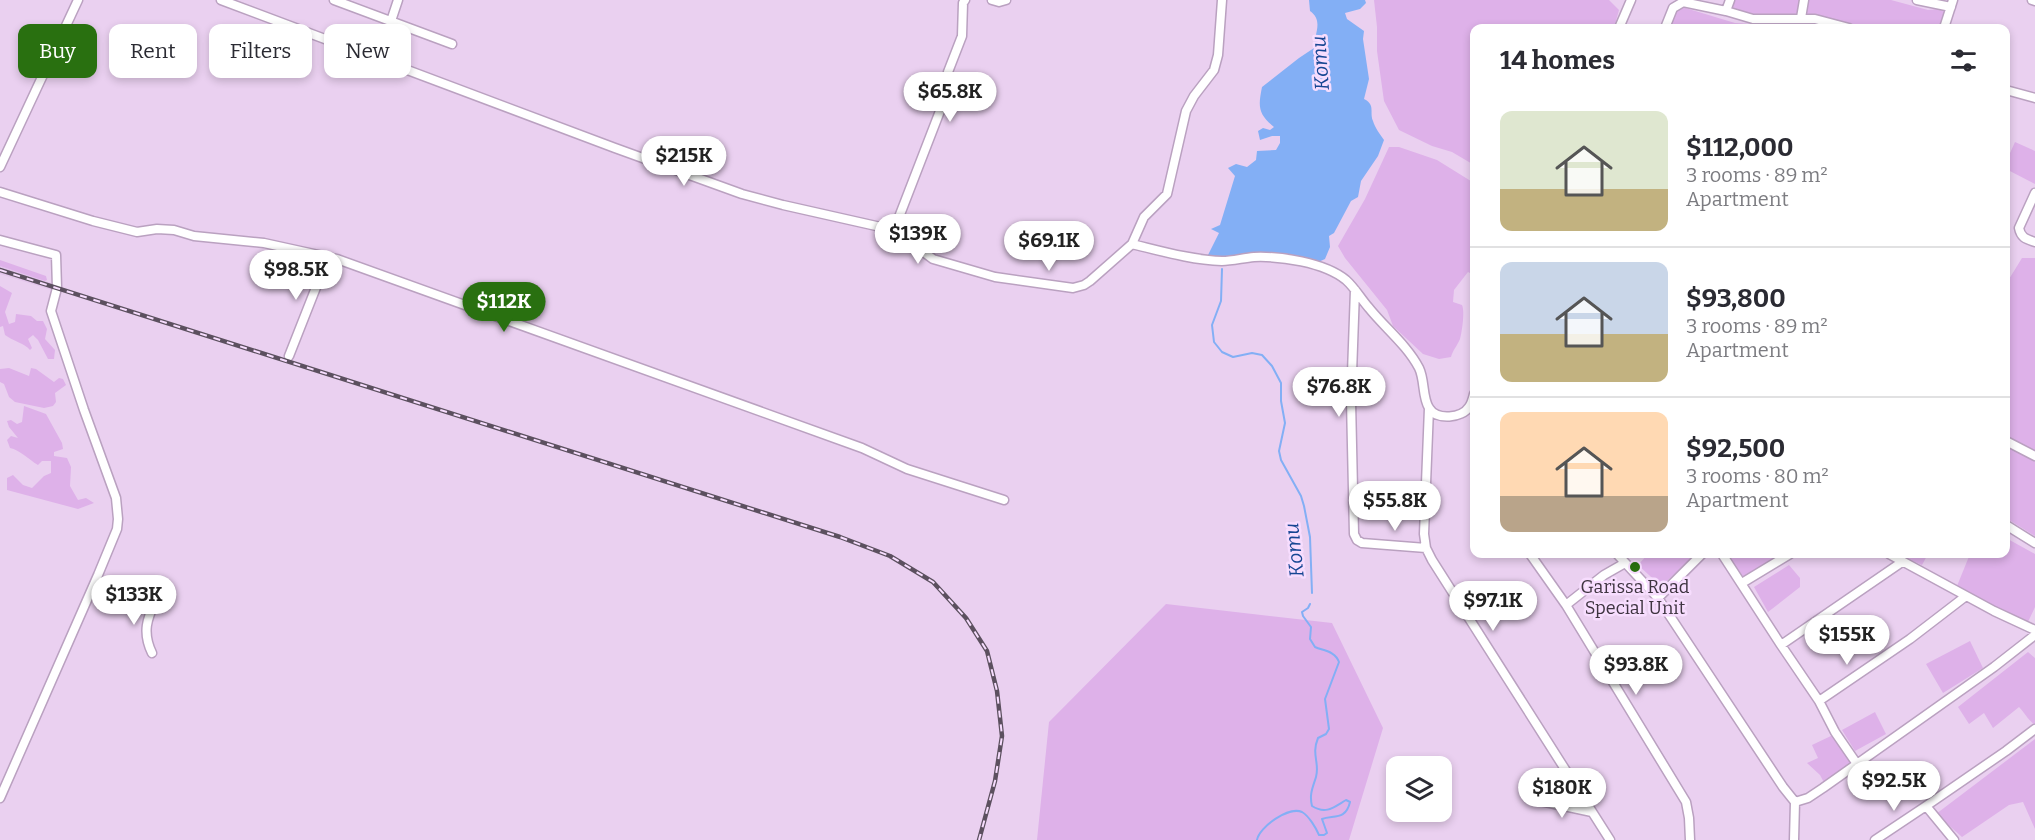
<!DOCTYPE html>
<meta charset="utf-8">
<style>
body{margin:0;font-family:Bitter,serif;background:#f7f7f7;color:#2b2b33;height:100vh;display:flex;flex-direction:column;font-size:22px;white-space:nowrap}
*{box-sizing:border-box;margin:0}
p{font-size:20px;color:#7c7c81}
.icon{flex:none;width:33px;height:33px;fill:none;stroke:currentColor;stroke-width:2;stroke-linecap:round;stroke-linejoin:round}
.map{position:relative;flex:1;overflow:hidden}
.side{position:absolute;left:1470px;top:24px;width:540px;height:534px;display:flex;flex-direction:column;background:#fff;border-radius:12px;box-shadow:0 3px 9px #0003}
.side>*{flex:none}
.hud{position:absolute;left:18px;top:24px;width:570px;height:54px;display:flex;gap:12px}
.controls{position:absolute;left:1386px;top:756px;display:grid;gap:12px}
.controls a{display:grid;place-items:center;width:66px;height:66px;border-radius:12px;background:#fff;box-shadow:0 3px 9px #0003;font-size:30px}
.price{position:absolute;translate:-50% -51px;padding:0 14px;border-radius:21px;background:#fff;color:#222;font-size:20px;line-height:39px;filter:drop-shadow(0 2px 3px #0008)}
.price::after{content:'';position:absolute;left:50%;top:36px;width:18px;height:14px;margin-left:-9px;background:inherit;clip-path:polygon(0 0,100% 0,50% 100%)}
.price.active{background:#297010;color:#fff}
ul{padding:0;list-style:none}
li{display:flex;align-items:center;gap:18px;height:150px;padding:0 30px}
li+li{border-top:2px solid #e1e1e2}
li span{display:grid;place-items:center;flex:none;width:168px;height:120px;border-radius:12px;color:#555}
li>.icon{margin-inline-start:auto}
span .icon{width:72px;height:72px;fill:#fffc;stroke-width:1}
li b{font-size:26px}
h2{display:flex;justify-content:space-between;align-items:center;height:72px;padding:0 30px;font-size:26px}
.chip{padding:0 21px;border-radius:12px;background:#fff;box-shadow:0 3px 9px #0003;font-size:21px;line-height:54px}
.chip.active{background:#297010;color:#fff}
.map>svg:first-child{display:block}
.built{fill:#e3c4eb}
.green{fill:#deb1e9}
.water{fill:#83aff5}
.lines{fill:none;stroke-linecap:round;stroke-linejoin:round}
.stream{stroke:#83aff5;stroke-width:2}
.minor-casing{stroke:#baa1c0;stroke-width:11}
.minor{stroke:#fff;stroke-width:8}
.rail-casing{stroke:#5c505f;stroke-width:4.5}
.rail{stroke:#f7ddfe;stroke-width:2;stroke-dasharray:7;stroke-linecap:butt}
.poi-dot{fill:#297010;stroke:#f7ddfe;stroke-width:2}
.labels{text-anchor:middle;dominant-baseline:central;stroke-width:5;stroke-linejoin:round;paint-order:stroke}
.poi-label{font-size:18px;fill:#3e3440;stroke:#f7ddfe}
.water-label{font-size:20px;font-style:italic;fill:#164693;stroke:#f7ddfe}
</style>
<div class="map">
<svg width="2035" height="840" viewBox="0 0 2035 840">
<rect width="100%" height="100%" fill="#ead0f0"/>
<!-- built -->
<path class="built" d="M0 266 54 284 55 291 0 274Z"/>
<!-- green -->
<path class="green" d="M1374 0H1609L1619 10 1614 28H1474V165L1452 152 1432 146 1399 130 1384 101 1377 51V27Z
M1734 0H1800L1797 14C1777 23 1752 16 1733 9Z
M1807 0H1891L1928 10 1952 8 1944 28H1853L1805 13Z
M1682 7 1735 23 1752 24 1750 28H1678L1672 24V14Z
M1795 22 1822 24 1827 28H1764L1759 23Z
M2015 142 2035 151V184L2006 169V162Z
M1389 147H1399L1437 160 1474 183V275L1468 272 1454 290 1453 302 1462 305C1465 311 1462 332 1460 339 1457 346 1453 350 1451 357L1439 359 1423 354 1393 326 1387 310 1345 258 1338 246 1365 199Z
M2022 258H2035V536L2006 518V284Z
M0 260 46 276 47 280 45 281 0 266Z
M0 286 12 293 5 312 9 324 15 322 16 314 31 316 37 321H43L47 329 45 339 55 350 54 359H48L38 340 33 335 28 339 32 348 30 350C24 343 13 341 5 335L3 326 0 327Z
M9 368 29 376 31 368 36 369 54 382 59 378 63 379 66 385 55 393 56 402 53 406 44 408 15 402 9 397 4 384 0 382V369Z
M24 406 46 414 62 443 63 449 54 452V456L67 458 71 467 70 486 78 500 86 498 94 503 78 509 7 490V478L13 475 23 485 32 488 44 476 51 473V461H42L38 465C28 459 20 450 10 448L7 440 11 436 18 438 9 427 7 421 11 420 17 424 22 422Z
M2006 538 2035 554V607L2027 624 1957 586 1970 554H2006Z
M1648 554H1697L1661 586 1638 565Z
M1727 554H1769L1774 560 1747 582Z
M1897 554H1928L1922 565Z
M1789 565 1800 578V587L1768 612 1754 587Z
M1166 604 1332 623 1383 728 1349 840H1037L1049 722Z
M1970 641 1983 668 1943 693 1926 664Z
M2028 652 2035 658V725C2028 720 2025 713 2019 707L1993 728 1984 713 1969 724 1958 707Z
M1875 712 1886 734 1855 751 1842 730Z
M1833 735 1856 766 1828 790 1820 775 1807 763 1818 758 1812 745Z
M2035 739V829L2023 802 2009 805 1962 837 1936 814Z"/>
<!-- water -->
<path class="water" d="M1309 0H1365L1366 3 1360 9 1345 13 1347 19 1364 31 1363 39 1369 79 1364 99C1376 105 1369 112 1373 121 1375 128 1380 134 1384 140L1378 156 1361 181 1358 197 1351 201 1334 233 1329 236 1330 247 1325 259 1316 263 1284 254 1259 255 1235 260 1206 259 1219 233 1211 229 1220 225 1235 176 1228 168 1236 164 1247 167 1256 160 1257 151 1276 150 1280 143V136H1272L1260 140 1258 131 1263 128 1270 130 1274 127C1258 114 1258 107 1262 87L1299 58 1314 48C1314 34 1324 21 1310 11Z"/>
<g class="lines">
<!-- stream -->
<path class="stream" d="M1222 269 1221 301 1212 325 1214 342 1222 352 1233 357 1252 353 1262 355 1272 366 1281 383V401L1285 423 1279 451 1281 460 1301 496 1304 506 1310 537 1312 593
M1257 840C1259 827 1289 806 1302 812 1309 816 1316 828 1319 835H1324L1327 833 1322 819C1334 815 1346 820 1350 802L1346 800C1334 807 1326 815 1312 806 1309 794 1313 787 1316 777 1320 763 1311 755 1318 738L1326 734 1329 729 1325 699 1339 662C1335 651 1324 651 1315 647L1310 639 1311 627 1303 616 1302 612 1308 608 1310 604"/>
<!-- minor casing -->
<g class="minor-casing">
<path id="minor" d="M221 0 615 148 742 194 783 205 894 230 933 259 995 277 1073 288 1084 285 1090 281 1132 244 1144 217 1167 194 1186 111 1194 96 1214 70 1218 55 1222 0
M334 0 452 44
M992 0 999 2 1006 0
M1730 0 1726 11 1753 19H1815L1849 28
M1917 0 1951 7
M2032 0 2035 1
M1801 18 1804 0
M391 21 398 0
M1619 28 1631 0
M1665 28 1673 8 1683 2 1726 11
M1944 28 1953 0
M2006 90 2035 98
M0 167 78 0
M0 192 93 221 137 232 157 229 174 230 194 236 264 243 337 259 862 448 907 469 1004 500
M2035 193 2019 228C2021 238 2026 239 2035 242
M894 230 940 111 948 72 962 36 963 3 965 0
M0 240 56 255 57 288 51 311 84 410 116 498 118 519 117 529 98 575 0 798
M1132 244C1161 251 1192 260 1222 261 1232 261 1243 258 1254 257 1280 256 1324 262 1346 280 1355 288 1361 299 1369 308 1385 328 1407 345 1419 368 1425 380 1422 397 1429 408 1437 421 1462 418 1469 407 1472 403 1473 398 1474 394
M1355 290 1351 401 1354 534 1357 540 1362 543 1426 548
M289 356 328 257
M1429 408 1424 534 1426 548 1432 560 1610 840
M2006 441 2035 456
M2006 525 2035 543
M1530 554 1566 605
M1617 554 1658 598 1783 787 1795 802 1794 840
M1722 554 1781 645 1902 562
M1889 554 1994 611 2035 630
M1625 563 1604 575 1566 605 1686 802 1689 818 1690 840
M1742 583 1790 554
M1658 598 1702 554
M1781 645 1819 701
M152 653C142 632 147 619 156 599
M1857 764 1835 732 1819 701 1910 639 1966 596
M1536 800 1592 812
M1795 802 1808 798 1823 788 1994 667 2035 635
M1875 840 1926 806
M1954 840 1926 806 2006 751 2035 729"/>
</g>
<!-- minor -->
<use href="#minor" class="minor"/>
<!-- rail casing -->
<g class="rail-casing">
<path id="rail" d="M0 270 840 537 890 556 933 582 966 618 987 651 997 691 1002 736 995 781 979 840"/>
</g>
<!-- rail -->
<use href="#rail" class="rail"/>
</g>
<!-- markers -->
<circle class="poi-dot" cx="1635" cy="567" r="6"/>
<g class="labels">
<!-- poi labels -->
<g class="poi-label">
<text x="1635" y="587">Garissa Road<tspan x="1635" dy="21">Special Unit</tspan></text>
</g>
<!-- water labels -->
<g class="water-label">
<text transform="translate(1320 63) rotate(-94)">Komu</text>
<text transform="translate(1294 550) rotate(-96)">Komu</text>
</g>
</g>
</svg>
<div class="controls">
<a><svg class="icon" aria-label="layers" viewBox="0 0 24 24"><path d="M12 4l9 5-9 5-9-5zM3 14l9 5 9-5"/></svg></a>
</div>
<b class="price" style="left:950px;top:123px">$65.8K</b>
<b class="price" style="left:684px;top:187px">$215K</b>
<b class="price" style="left:918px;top:265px">$139K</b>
<b class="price" style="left:1049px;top:272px">$69.1K</b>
<b class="price" style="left:296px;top:301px">$98.5K</b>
<b class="price active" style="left:504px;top:333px">$112K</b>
<b class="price" style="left:1339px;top:418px">$76.8K</b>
<b class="price" style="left:1395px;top:532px">$55.8K</b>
<b class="price" style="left:134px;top:626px">$133K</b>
<b class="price" style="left:1493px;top:632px">$97.1K</b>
<b class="price" style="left:1847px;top:666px">$155K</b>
<b class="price" style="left:1636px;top:696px">$93.8K</b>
<b class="price" style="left:1894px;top:812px">$92.5K</b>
<b class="price" style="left:1562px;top:819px">$180K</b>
<div class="hud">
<a class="chip active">Buy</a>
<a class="chip">Rent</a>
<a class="chip">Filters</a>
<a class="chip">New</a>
</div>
<section class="side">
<h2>14 homes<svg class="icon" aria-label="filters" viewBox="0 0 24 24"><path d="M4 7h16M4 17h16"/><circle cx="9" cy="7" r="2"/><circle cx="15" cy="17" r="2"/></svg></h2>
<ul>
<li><span style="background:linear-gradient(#dfe7d0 65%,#c2b280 0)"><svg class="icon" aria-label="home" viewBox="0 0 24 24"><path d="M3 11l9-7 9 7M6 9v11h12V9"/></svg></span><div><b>$112,000</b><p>3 rooms · 89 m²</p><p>Apartment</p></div></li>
<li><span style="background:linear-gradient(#c9d6e8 60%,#c2b280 0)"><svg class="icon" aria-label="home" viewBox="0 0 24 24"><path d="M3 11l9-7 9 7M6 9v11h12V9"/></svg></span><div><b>$93,800</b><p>3 rooms · 89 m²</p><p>Apartment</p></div></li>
<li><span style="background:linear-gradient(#ffd9b3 70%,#b9a48a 0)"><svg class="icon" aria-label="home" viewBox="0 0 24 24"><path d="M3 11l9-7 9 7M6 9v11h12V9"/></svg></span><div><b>$92,500</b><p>3 rooms · 80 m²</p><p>Apartment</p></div></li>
</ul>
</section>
</div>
